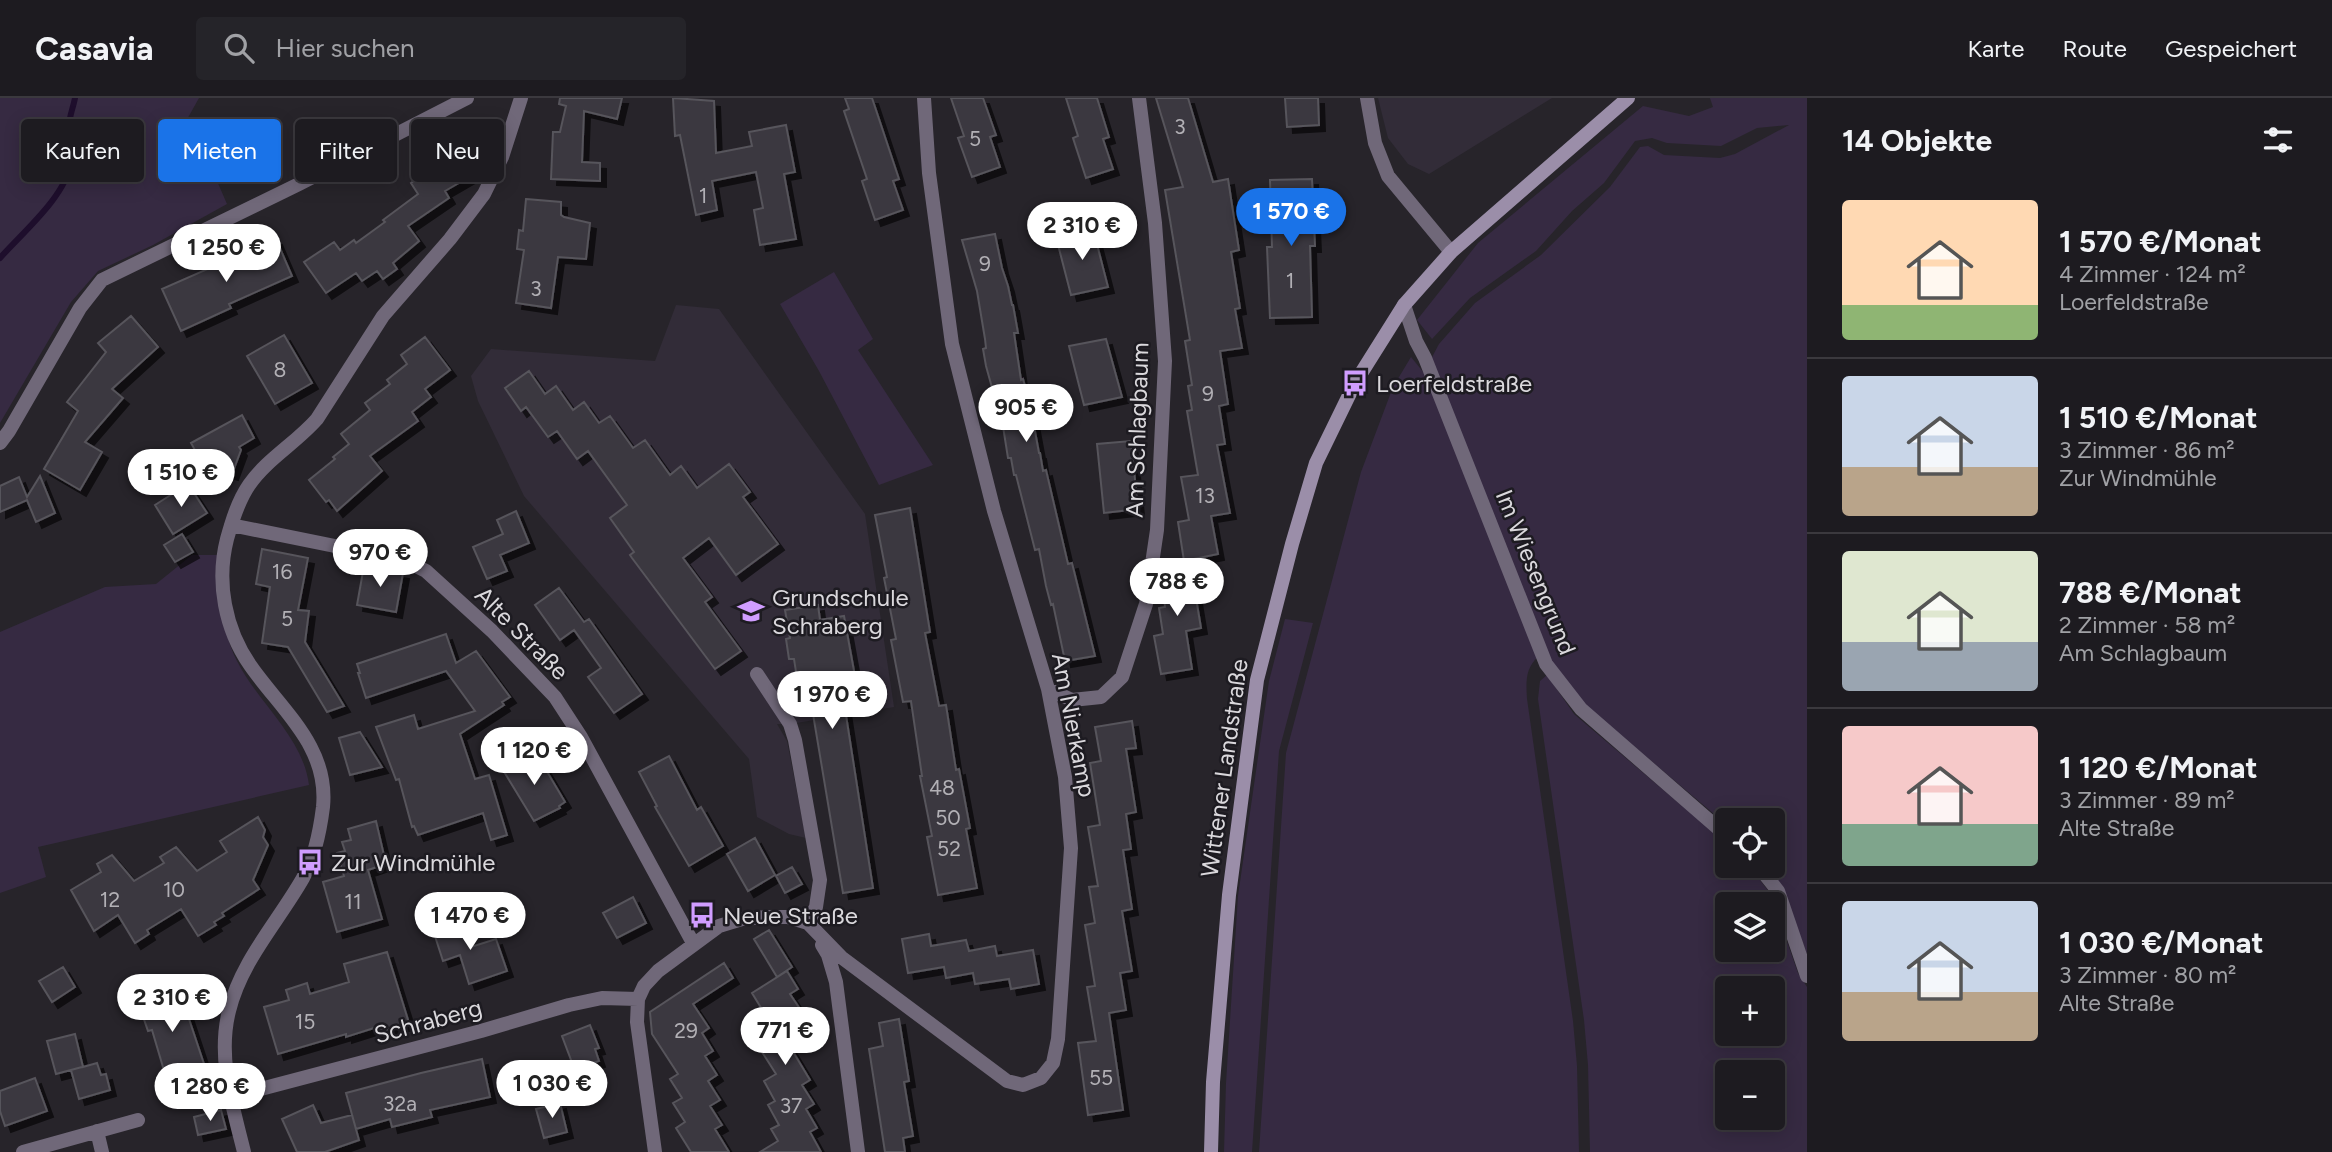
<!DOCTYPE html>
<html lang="de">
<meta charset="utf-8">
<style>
body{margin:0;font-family:Figtree,sans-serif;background:#252429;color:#f1f3f6;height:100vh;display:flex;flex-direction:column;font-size:26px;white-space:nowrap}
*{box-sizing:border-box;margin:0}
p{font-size:23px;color:#a0a1a5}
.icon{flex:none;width:38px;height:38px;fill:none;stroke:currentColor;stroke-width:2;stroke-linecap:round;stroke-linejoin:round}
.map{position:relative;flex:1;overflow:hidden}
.side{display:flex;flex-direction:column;background:#1d1b20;width:525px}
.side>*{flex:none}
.hud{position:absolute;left:21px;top:21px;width:665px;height:63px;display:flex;gap:14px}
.buttons{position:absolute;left:1715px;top:710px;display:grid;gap:14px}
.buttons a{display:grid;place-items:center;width:70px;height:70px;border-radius:7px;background:#1d1b20;box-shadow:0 4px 18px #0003,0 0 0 2px #3b393e;font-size:35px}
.price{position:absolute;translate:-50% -60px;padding:0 16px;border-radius:24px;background:#fff;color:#222;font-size:23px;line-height:46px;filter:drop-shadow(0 2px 4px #0008)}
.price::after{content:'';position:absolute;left:50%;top:42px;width:21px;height:16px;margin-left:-10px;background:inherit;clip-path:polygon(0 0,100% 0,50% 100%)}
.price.current{background:#1a73e8;color:#fff}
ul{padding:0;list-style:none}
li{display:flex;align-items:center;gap:21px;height:175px;padding:0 35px}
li+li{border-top:2px solid #3b393e}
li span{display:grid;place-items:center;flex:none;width:196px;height:140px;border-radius:7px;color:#555}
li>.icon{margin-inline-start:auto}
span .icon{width:84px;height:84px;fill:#fffc;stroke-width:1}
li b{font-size:30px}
h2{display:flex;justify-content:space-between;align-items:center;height:84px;padding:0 35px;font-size:30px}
.chip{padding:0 24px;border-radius:7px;background:#1d1b20;box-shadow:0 4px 18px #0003,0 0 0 2px #3b393e;font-size:24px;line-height:63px}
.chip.current{background:#1a73e8;color:#fff}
header{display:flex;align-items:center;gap:42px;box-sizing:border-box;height:98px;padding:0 35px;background:#1d1b20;border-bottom:2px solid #3b393e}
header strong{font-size:33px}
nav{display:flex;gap:38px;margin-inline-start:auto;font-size:24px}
.search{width:490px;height:63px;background:#252429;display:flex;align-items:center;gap:18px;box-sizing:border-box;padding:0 24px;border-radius:7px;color:#a0a1a5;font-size:26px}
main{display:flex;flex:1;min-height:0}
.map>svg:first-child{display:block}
.built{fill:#322c38}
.green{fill:#362a42;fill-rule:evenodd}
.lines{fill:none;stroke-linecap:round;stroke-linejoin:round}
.stream{stroke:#1e0e2c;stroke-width:6}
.building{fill:#3b383f;stroke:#57545b;stroke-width:2;filter:url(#shadow)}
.street{stroke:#706879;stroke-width:14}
.secondary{stroke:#9b8ea9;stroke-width:14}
.labels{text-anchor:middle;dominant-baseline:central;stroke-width:5;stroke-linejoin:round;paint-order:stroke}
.number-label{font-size:21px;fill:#b2b0b5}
.poi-label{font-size:24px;fill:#dad8dc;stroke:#1d1b21;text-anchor:start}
.street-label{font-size:24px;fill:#dad8dc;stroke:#1d1b21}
</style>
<header>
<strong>Casavia</strong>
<div class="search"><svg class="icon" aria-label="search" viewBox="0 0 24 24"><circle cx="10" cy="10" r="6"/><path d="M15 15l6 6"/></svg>Hier suchen</div>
<nav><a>Karte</a><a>Route</a><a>Gespeichert</a></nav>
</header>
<main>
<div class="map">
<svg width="1807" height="1054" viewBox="0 0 1807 1054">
<defs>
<filter id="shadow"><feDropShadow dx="6" dy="6" stdDeviation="0" flood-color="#0009"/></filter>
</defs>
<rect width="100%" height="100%" fill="#27242a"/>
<!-- built -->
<path class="built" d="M1378 0H1552L1429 76 1408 66 1388 40Z
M676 207 719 211 865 416 894 609 790 626H777L787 643 806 740 789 736 757 719 749 661 524 398 478 303 471 278 491 251 655 263Z"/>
<!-- green -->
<path class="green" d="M0 0H199L176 41 190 84 217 83 227 106 153 147 98 173 71 204 0 325Z
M1710 0H1807V856L1782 791 1766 768H1773V723H1727V727L1585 607 1550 562 1431 261 1439 246 1475 205 1541 157 1610 89 1640 49 1648 48 1664 57 1720 60 1735 56 1789 27 1757 30 1721 48 1667 45 1652 40 1635 43 1604 85 1572 113 1536 153 1470 200 1432 241 1417 222 1478 145 1643 8 1689 18 1713 9Z
M834 174 873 241 858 252 933 367 879 387 819 273 780 206Z
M1411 259 1424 275 1538 559C1525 570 1526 585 1527 601L1573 923 1577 968 1579 1054H1259L1286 655 1361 374 1393 289Z
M192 457H222C223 494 220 530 237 563 258 605 303 639 309 687L38 749 46 779 0 795V534L105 489 156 486Z
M1285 521 1313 525 1279 653 1252 1054H1224L1226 985 1238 798 1269 583Z
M1547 577 1574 616 1727 746V768H1749L1770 795 1798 875 1807 889V1054H1590L1588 967 1584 922 1538 601 1540 583ZM1727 807H1773V852H1727ZM1727 891H1773V936H1727ZM1727 975H1773V1020H1727Z"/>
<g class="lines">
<!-- stream -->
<path class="stream" d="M0 160C23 134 65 99 71 65 74 53 69 43 69 32 68 21 73 11 75 0"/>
</g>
<!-- building -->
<path class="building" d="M560 0H622L617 21 584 13 582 64 600 65V83L551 81 553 34H560L566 8 559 6Z
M673 0 714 3 716 55 752 48 749 34 786 27 795 74 784 76 796 141 760 147 754 112 763 110 756 74 712 83 717 112 696 117 680 37 675 38Z
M845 0H872L899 81 893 83 903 112 875 122 862 83 867 81 844 13 849 11Z
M951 0H983L996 37 990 39 1000 69 972 79 958 40 964 38Z
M1066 0H1097L1109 39 1103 41 1113 71 1086 80 1073 40 1078 38Z
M1156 0H1188L1213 84 1228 81 1239 152 1231 154 1240 210 1235 211 1242 250 1220 253 1228 306 1219 308 1225 346 1217 347 1230 415 1211 418 1218 456 1184 463 1178 424 1189 422 1181 379 1198 377 1187 313 1192 312 1188 288 1192 287 1185 243 1190 242 1165 92 1183 89Z
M1285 0H1318L1319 27 1287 29Z
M456 51 471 78 445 93 449 100 408 128 419 143 393 165 397 171 383 181 377 173 362 183 356 175 326 195 304 164 334 144 340 152 354 142 356 145 385 124 383 122 418 96 411 85 431 72 429 67Z
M1312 81 1315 148H1310L1312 219 1270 220 1267 149H1272L1270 82Z
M526 101 561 104V117L564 119 590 125 586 161 558 159 551 210 516 205 524 152 517 151 519 132 523 133Z
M1093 131 1108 189 1071 197 1056 139Z
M995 136 1002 170 1008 188 1012 207H1013L1018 235H1014L1021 282 1023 281 1028 299 1030 318 1032 317 1039 355H1040L1043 373 1046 372 1068 466 1072 465 1095 558 1065 563 1053 506 1051 507 1046 488 1039 451 1035 452 1016 377H1014L1011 360H1008L1002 322H1001L998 304H996L986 268 983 251 986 250 985 241 977 193 962 142Z
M276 141 292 178 229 206 231 210 181 233 162 191Z
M131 218 158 249 112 291 123 300 85 344 102 354 80 392 44 371 78 313 67 304 106 254 98 245Z
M284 237 312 285 275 306 247 258Z
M425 239 450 272 425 291 431 299 412 314 418 323 370 358 382 373 337 413 329 402 326 404 309 382 335 361 333 359 349 346 341 336 370 312 365 305 390 286 387 282 407 266 401 257Z
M1106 241 1122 299 1084 307 1069 248Z
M529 273 545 296 556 288 573 312 584 304 599 325 610 318 633 350 645 342 670 377 681 368 697 390 729 366 750 394 743 399 778 446 736 477 709 440 683 460 712 499 705 504 741 553 715 571 632 460 630 457 634 454 610 420 627 407 588 353 577 361 557 333 548 339 526 309 521 313 505 290Z
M242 317 254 340 239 349 241 352 232 376 213 370 207 374 191 345Z
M1131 343 1138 411 1104 415 1097 346Z
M40 378 55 415 36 424 27 402 0 414V388L19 379 27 399Z
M188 386 207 415 173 436 155 407Z
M910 410 930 534 925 535 939 608 946 607 956 672 959 671 970 730 966 731 977 790 938 797 927 739 932 738 920 678H922L911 603 903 604 891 542 896 541 884 480 887 479 875 417Z
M516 413 529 445 500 457 507 473 487 481 473 449 503 436 497 422Z
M182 436 193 454 175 464 164 447Z
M262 451 308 460 298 512 309 513 305 544 344 608 327 614 288 549 262 545 270 489 256 486Z
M1190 464 1201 530 1186 533 1192 571 1161 576 1154 538 1163 536 1159 510 1165 509 1161 469Z
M364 468 403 475 396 514 357 507Z
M559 490 584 524 589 521 642 596 614 615 588 579 601 570 574 532 560 542 535 507Z
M818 507 820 522 844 518 858 595 843 598 873 790 843 795 810 598 800 599 794 561H789L786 541 790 540 785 512Z
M446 536 456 565 476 553 510 599 502 604 504 607 460 636 475 681 489 677 507 737 491 742 483 715 418 737 414 728 412 729 399 681 396 682 376 629 414 617 418 631 475 613 446 573 366 600 358 575H360L357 566Z
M1132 623 1136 650 1126 651 1136 714 1126 716 1131 751 1123 752 1132 811 1122 813 1132 873 1120 875 1126 912 1109 915 1123 1012 1088 1017 1078 945 1096 943 1087 889 1095 888 1085 827 1095 825 1089 789 1098 788 1088 729 1100 727 1090 665 1101 663 1095 629Z
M360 634 382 669 350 677 339 640Z
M536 655 565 704 559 708 560 710 534 723 503 672 526 658 527 660Z
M669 658 697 712 701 709 723 748 689 768 655 709 657 708 639 674Z
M258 719 265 732 263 739 268 747 253 782 259 791 222 815 224 818 214 824 216 827 198 838 181 811 147 832 149 836 135 845 118 817 94 833 71 792 101 774 97 766 112 757 134 783 164 765 160 759 176 749 197 773 227 754 220 743Z
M376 723 386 766 368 772 382 821 337 834 323 784 344 778 337 755 345 753 342 744 351 742 348 731Z
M755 740 775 777 748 793 727 756Z
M792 769 802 786 785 795 776 778Z
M633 799 646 825 617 840 603 815Z
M463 822 471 849 496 841 507 873 469 886 460 857 443 863 433 832Z
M769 832 792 869 777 879 754 841Z
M929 836 931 848 966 842 969 853 995 848 997 858 1033 852 1039 886 1011 891 1009 881 975 886 973 875 946 880 944 869 908 875 902 841Z
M387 854 409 925 376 935 374 930 346 939V936L278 956 264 909 289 902 286 892 307 885 310 896 349 884 344 866Z
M724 865 733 880 693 906 709 930 702 935 713 953 705 958 717 977 708 983 720 1002 710 1008 722 1027 715 1031 729 1054H691L676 1030 685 1024 673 1005 682 1000 670 981 678 976 652 936 650 914Z
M63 869 75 889 52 904 39 883Z
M787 873 798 891 790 896 802 914 794 919 805 937 789 947 810 982 802 987 814 1006 806 1011 817 1030 810 1034 821 1054H760L778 1043 771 1031 779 1027 768 1007 775 1003 764 983 776 976 755 943 767 936 755 917 763 913 752 895Z
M175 887 180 904 183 903 207 975 168 986 152 932 148 933 136 898Z
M899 921 909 983 904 984 913 1038 903 1040 905 1054H885L869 951 883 948 879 925Z
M590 927 599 950 595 951 599 963 577 971 583 987 563 994 556 977 574 970 562 938Z
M75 936 83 969 97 965 101 977 106 976 110 992 79 1001 71 972 82 969 56 976 47 943Z
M482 961 490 999 430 1012 432 1019 392 1029 390 1021 356 1031 346 995 421 975Z
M35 980 47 1013 5 1028 0 1013V993Z
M560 1005 567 1034 544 1040 536 1011Z
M313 1007 321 1025 352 1017 359 1042 325 1054H297L282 1021Z
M221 1012 226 1031 198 1037 194 1019Z"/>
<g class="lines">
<!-- street -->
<path class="street" d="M1367 0 1375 45 1388 78 1451 154
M1404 207 1416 243 1425 260 1546 566 1581 611 1727 738
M0 345 9 333 80 210 102 182 299 86 467 0
M231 427 404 462 426 473 492 533 555 599 581 639 693 845
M757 576 790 626 795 642 820 782 816 809 808 825
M1048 591 1072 602 1101 599 1122 579 1146 506 1157 432 1165 263 1155 125 1139 0
M1758 768 1778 793 1807 878
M808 825 841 859 1007 983 1023 987 1041 980 1053 965 1058 941 1071 750 1065 679 1048 591 994 413 952 246 929 75 924 0
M822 847 828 857 836 884 858 1054
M230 999 481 933 569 907 602 900 638 901
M97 1033 102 1054
M23 1054 138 1022
M244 1054C233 1009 217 960 229 913 241 863 278 824 303 780 315 759 320 733 323 709 329 648 281 612 250 567 225 531 216 484 227 441 232 423 238 403 249 387 267 361 296 345 317 321L383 218 450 141 484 96 502 59 521 0
M655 1054 637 924 638 901 644 888 658 873 719 828 742 821 766 819H788L808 825"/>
<!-- secondary -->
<path class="secondary" d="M1211 1054 1213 984 1229 797 1257 582 1292 446 1316 365 1355 285 1404 207 1451 154 1628 0"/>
</g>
<!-- icons -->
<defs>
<g id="bus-bare" transform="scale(2.1)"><path d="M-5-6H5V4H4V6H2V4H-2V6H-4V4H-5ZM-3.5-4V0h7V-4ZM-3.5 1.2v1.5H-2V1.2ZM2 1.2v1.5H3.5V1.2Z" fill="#d09dff" stroke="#1d1b21" stroke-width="2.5" paint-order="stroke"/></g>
<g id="school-bare" transform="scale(2.1)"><path d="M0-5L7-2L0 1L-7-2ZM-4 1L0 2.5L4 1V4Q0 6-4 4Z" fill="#d09dff" stroke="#1d1b21" stroke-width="2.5" paint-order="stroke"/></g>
</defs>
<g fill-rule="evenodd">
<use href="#bus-bare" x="1355" y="285"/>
<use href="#school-bare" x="751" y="513"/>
<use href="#bus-bare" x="310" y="764"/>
<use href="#bus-bare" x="702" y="817"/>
</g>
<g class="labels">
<!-- number labels -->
<g class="number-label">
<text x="1180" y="28">3</text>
<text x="975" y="40">5</text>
<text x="703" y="97">1</text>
<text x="985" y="165">9</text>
<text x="1290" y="182">1</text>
<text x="536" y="190">3</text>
<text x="280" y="271">8</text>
<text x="1208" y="295">9</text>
<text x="1205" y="397">13</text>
<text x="282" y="473">16</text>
<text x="287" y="520">5</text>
<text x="942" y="689">48</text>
<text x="948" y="719">50</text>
<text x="949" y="750">52</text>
<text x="174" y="791">10</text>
<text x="110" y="801">12</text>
<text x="353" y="803">11</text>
<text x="305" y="923">15</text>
<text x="686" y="932">29</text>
<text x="1101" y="979">55</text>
<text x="400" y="1005">32a</text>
<text x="791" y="1007">37</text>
</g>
<!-- poi labels -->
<g class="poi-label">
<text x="1376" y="285">Loerfeldstraße</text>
<text x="772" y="499">Grundschule<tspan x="772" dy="28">Schraberg</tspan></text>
<text x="331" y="764">Zur Windmühle</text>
<text x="723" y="817">Neue Straße</text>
</g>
<!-- street labels -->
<g class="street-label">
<text transform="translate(1137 332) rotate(-88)">Am Schlagbaum</text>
<text transform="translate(1536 474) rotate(68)">Im Wiesengrund</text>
<text transform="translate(522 535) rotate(45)">Alte Straße</text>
<text transform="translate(1074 627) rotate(79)">Am Nierkamp</text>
<text transform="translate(1224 670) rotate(-82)">Wittener Landstraße</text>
<text transform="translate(428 923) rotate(-15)">Schraberg</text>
</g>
</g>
</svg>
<div class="buttons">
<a><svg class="icon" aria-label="locate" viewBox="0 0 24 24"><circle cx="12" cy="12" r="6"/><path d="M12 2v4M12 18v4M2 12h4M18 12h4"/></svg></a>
<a><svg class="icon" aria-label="layers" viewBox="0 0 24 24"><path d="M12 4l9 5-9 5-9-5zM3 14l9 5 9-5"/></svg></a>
<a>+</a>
<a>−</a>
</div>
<b class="price current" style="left:1291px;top:150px">1 570 €</b>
<b class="price" style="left:1082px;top:164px">2 310 €</b>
<b class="price" style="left:226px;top:186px">1 250 €</b>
<b class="price" style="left:1026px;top:346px">905 €</b>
<b class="price" style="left:181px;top:411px">1 510 €</b>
<b class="price" style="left:380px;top:491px">970 €</b>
<b class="price" style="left:1177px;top:520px">788 €</b>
<b class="price" style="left:832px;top:633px">1 970 €</b>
<b class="price" style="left:534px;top:689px">1 120 €</b>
<b class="price" style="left:470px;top:854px">1 470 €</b>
<b class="price" style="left:172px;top:936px">2 310 €</b>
<b class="price" style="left:785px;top:969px">771 €</b>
<b class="price" style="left:552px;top:1022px">1 030 €</b>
<b class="price" style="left:210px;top:1025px">1 280 €</b>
<div class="hud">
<a class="chip">Kaufen</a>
<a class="chip current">Mieten</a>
<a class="chip">Filter</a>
<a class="chip">Neu</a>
</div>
</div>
<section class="side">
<h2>14 Objekte<svg class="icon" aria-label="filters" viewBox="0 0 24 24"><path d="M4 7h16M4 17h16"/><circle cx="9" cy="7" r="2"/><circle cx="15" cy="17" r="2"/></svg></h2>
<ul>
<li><span style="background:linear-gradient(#ffd9b3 75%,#8fb573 0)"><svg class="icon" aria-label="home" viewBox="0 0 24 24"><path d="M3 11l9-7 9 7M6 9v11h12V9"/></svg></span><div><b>1 570 €/Monat</b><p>4 Zimmer · 124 m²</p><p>Loerfeldstraße</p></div></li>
<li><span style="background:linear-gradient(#c9d6e8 65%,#b9a48a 0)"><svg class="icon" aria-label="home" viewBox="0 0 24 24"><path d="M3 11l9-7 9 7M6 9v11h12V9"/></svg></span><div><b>1 510 €/Monat</b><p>3 Zimmer · 86 m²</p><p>Zur Windmühle</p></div></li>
<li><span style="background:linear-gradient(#dfe7d0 65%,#9aa5b1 0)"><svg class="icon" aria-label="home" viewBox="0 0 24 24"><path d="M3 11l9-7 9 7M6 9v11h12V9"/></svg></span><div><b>788 €/Monat</b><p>2 Zimmer · 58 m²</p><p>Am Schlagbaum</p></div></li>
<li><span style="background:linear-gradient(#f6c9c9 70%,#7fa58c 0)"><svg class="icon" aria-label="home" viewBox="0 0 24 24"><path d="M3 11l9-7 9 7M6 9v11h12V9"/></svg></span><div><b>1 120 €/Monat</b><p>3 Zimmer · 89 m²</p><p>Alte Straße</p></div></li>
<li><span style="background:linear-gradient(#c9d6e8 65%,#b9a48a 0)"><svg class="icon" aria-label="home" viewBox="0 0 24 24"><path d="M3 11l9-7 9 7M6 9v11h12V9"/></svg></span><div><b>1 030 €/Monat</b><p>3 Zimmer · 80 m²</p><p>Alte Straße</p></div></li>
</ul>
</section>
</main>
